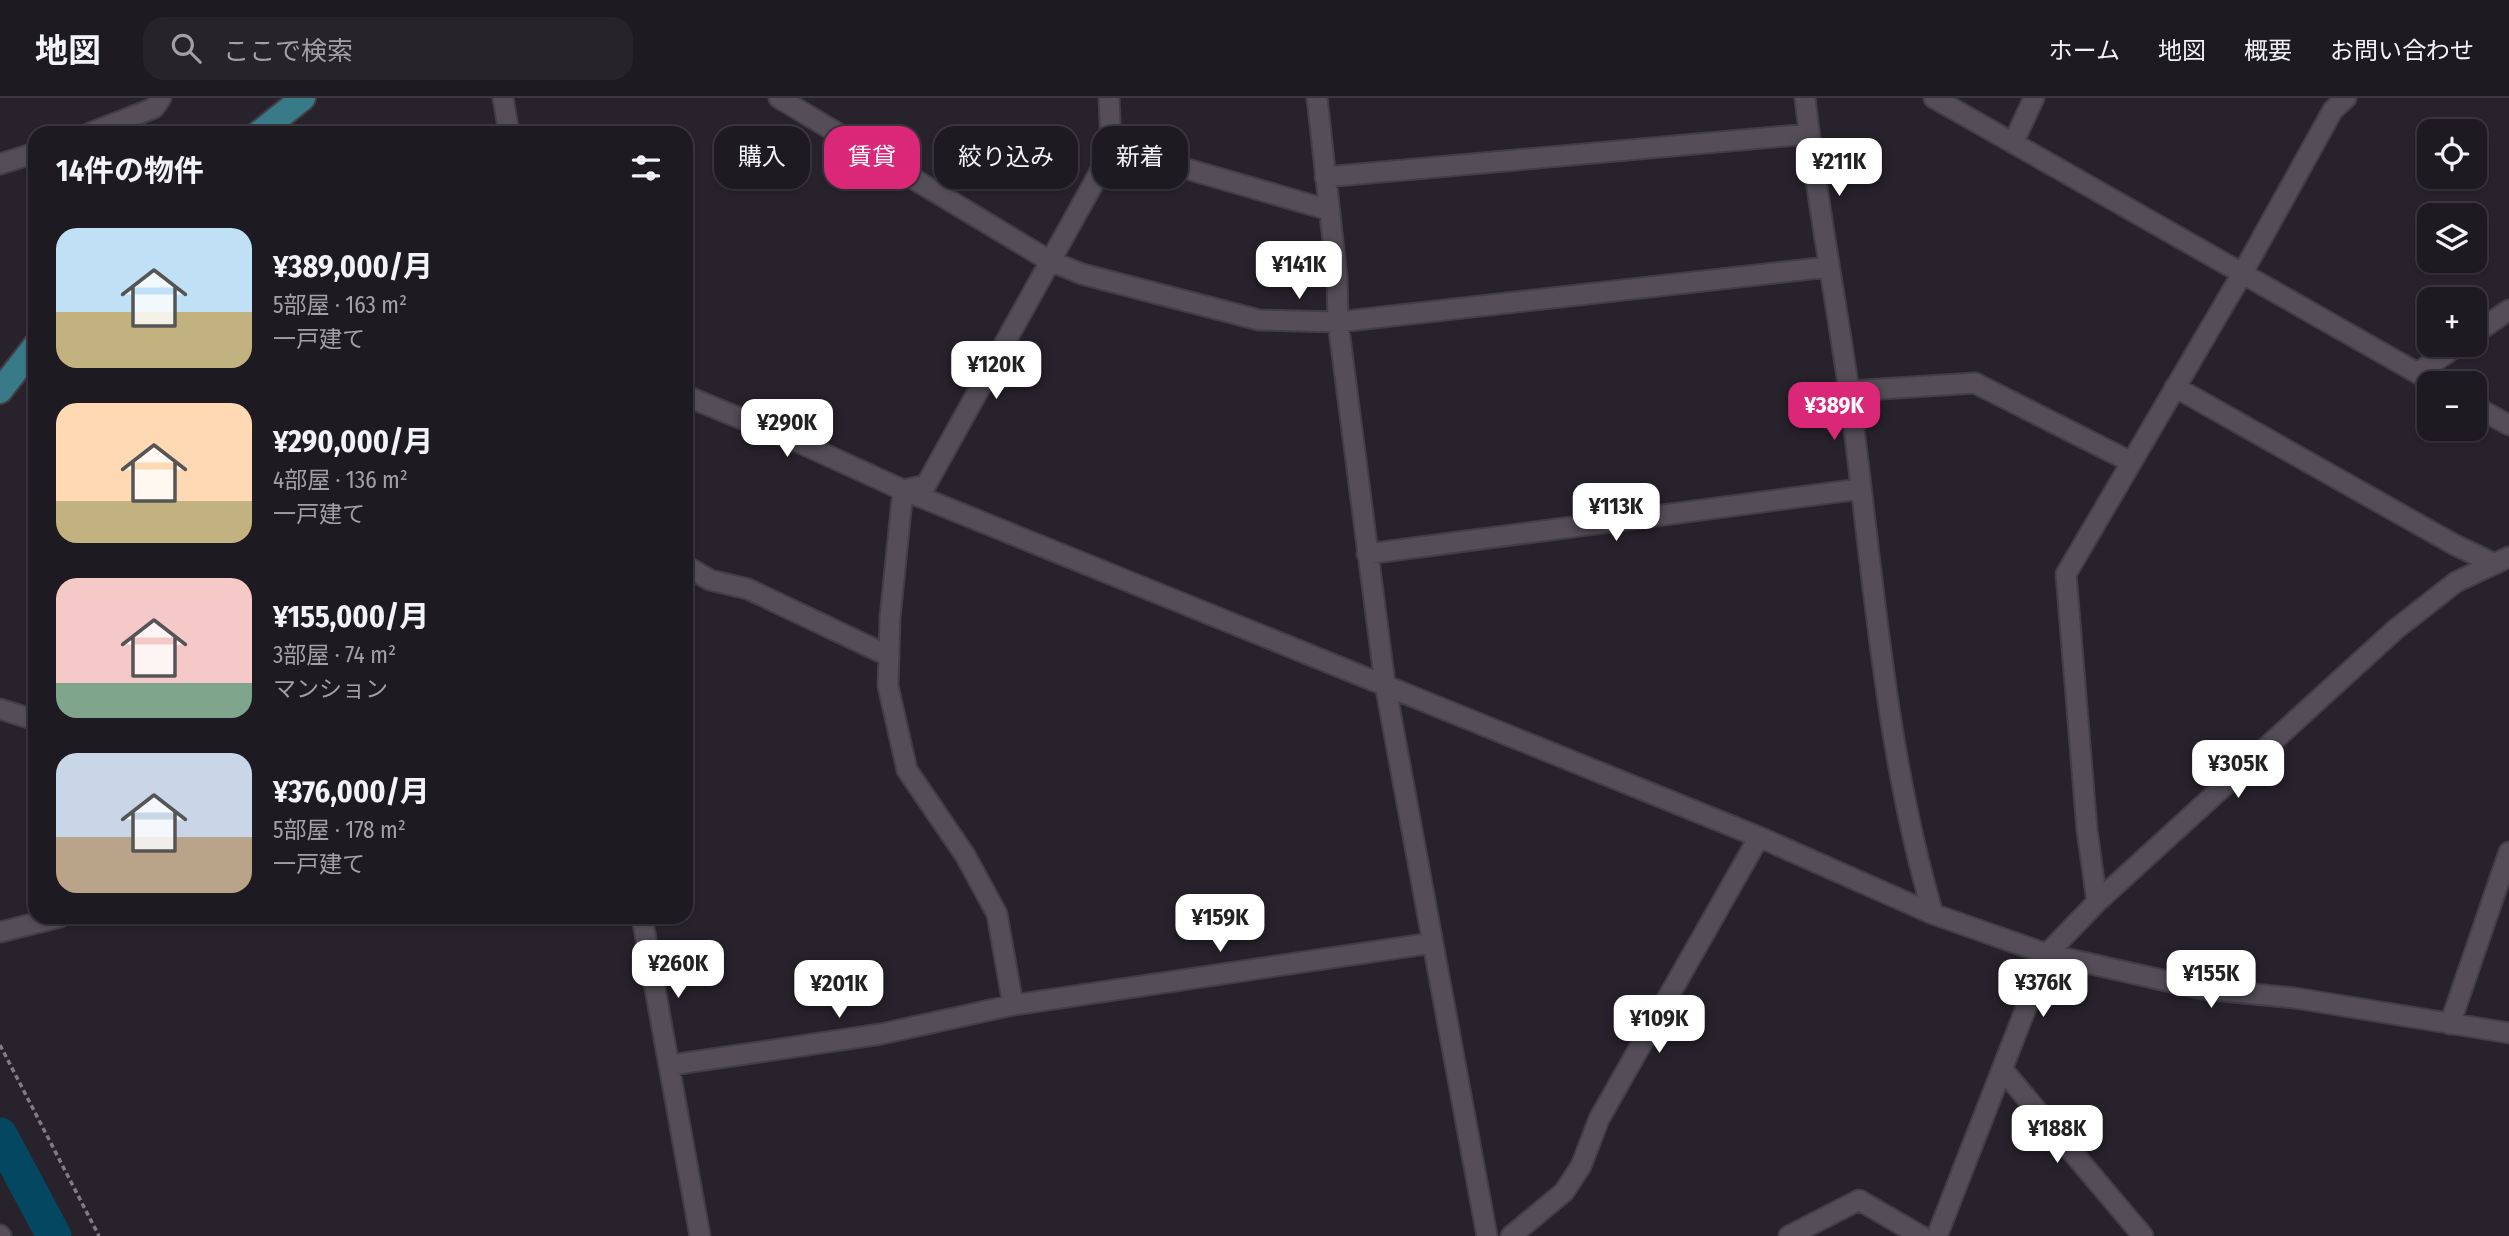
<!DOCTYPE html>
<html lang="ja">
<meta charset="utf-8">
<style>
body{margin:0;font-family:"Fira Sans Condensed","Noto Sans JP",sans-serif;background:#26232a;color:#f1f3f6;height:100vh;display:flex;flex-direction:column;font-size:26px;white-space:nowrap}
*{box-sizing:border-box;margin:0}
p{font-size:23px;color:#a1a1a5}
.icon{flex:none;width:38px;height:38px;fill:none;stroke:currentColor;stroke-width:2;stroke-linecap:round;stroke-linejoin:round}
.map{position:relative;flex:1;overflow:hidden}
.sheet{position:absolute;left:28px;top:28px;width:665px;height:798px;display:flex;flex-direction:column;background:#1e1a21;border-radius:21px;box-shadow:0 2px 5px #0004,0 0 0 2px #3c383f}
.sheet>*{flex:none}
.banner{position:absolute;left:714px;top:28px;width:665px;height:63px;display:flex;gap:14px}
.fabs{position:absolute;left:2417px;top:21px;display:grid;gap:14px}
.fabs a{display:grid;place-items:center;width:70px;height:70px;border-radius:14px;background:#1e1a21;box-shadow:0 2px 5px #0004,0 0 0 2px #3c383f;font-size:35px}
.price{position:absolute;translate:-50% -60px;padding:0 16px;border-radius:14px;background:#fff;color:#222;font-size:23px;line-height:46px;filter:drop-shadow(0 2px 4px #0008)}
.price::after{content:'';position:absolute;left:50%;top:42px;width:21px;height:16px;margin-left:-10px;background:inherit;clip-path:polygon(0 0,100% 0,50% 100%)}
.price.active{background:#db2777;color:#fff}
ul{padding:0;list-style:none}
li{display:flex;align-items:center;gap:21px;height:175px;padding:0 28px}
li span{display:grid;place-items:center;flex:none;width:196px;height:140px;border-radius:21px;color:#555}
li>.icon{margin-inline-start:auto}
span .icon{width:84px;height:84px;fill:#fffc;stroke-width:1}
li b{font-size:30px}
h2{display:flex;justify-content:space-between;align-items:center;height:84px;padding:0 28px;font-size:30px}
.pill{padding:0 24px;border-radius:21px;background:#1e1a21;box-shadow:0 2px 5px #0004,0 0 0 2px #3c383f;font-size:24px;line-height:63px}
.pill.active{background:#db2777;color:#fff}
header{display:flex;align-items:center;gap:42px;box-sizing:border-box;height:98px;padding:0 35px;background:#1e1a21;border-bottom:2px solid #3c383f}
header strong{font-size:33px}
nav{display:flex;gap:38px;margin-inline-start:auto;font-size:24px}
.search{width:490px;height:63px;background:#26232a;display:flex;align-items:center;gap:18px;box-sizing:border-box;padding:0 24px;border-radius:21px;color:#a1a1a5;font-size:26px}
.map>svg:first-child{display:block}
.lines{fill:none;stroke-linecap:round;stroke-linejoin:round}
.river{stroke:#044760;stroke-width:35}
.minor-casing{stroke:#423e46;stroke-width:23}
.major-casing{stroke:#423e46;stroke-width:28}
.path{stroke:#817c84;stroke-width:3.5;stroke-dasharray:5 3.5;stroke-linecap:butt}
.minor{stroke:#554e59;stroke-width:19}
.major{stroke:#387a87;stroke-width:24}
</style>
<header>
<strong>地図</strong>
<div class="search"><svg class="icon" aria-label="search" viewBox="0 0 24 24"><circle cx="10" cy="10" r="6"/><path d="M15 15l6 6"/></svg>ここで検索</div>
<nav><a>ホーム</a><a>地図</a><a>概要</a><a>お問い合わせ</a></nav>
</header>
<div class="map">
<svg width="2509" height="1138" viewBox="0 0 2509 1138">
<rect width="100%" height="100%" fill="#28222c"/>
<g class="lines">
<!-- river -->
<path class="river" d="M0 1037 54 1138"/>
<!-- minor casing -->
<g class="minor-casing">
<path id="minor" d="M503 0 509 35
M779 0 1050 163 1082 176 1259 222 1338 224 1828 169
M1317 0 1337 179 1338 224 1385 586 1487 1138
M1805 0C1816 98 1835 196 1849 293 1873 468 1883 645 1933 816
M1934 0 2435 285
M90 35 154 10 161 0
M2013 45 2034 0
M1111 49 1329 112
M0 66 35 55
M1325 79 1809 36
M2474 236 2509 212
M2417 275 2459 247
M2175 289 2455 447 2495 466
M1849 293 1975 285 2131 364
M686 298 798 344 903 392 1759 739 1933 816 2047 856 2202 891 2295 900 2509 935
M2474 308 2509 327
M903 392 890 520 888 588 907 672 965 757 997 816 1013 907
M903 392 926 387 1097 79 1111 49 1109 0
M1367 456 1860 391
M686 468 710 482 748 491 889 558
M0 611 35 622
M2097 804 2087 732 2066 476 2242 176 2333 12 2346 0
M642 819 700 1138
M0 834 60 819
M2450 926 2509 754
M671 967 881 936 1013 907 1432 845
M2002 971 2143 1138
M0 1137 1 1138
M1511 1138 1564 1094 1581 1068 1599 1021 1759 739
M1789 1138 1859 1102 1921 1138
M1937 1138 2047 856 2097 804 2396 531 2456 484 2509 459"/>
</g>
<!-- major casing -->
<g class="major-casing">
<path id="major" d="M259 35 303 0
M0 293 35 248"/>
</g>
<!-- path -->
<path class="path" d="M0 947 99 1138"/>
<!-- minor -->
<use href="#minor" class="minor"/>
<!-- major -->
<use href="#major" class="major"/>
</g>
</svg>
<div class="fabs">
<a><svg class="icon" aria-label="locate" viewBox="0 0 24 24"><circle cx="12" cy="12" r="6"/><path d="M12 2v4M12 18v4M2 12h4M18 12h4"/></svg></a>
<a><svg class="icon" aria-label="layers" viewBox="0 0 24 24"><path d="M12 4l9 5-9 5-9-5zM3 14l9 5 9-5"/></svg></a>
<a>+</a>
<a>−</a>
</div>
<b class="price" style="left:1839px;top:100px">¥211K</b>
<b class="price" style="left:1299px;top:203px">¥141K</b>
<b class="price" style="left:996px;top:303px">¥120K</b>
<b class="price active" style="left:1834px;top:344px">¥389K</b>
<b class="price" style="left:787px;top:361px">¥290K</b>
<b class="price" style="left:1616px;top:445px">¥113K</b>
<b class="price" style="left:2238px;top:702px">¥305K</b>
<b class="price" style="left:1220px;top:856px">¥159K</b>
<b class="price" style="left:678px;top:902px">¥260K</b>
<b class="price" style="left:2211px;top:912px">¥155K</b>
<b class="price" style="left:2043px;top:921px">¥376K</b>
<b class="price" style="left:839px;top:922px">¥201K</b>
<b class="price" style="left:1659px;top:957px">¥109K</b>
<b class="price" style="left:2057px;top:1067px">¥188K</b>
<div class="banner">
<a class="pill">購入</a>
<a class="pill active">賃貸</a>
<a class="pill">絞り込み</a>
<a class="pill">新着</a>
</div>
<section class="sheet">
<h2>14件の物件<svg class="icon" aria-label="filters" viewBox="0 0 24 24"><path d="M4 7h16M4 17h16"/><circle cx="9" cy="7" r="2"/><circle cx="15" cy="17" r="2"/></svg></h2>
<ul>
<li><span style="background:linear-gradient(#bfe0f5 60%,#c2b280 0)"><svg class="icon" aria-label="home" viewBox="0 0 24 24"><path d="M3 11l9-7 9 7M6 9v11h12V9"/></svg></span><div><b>¥389,000/月</b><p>5部屋 · 163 m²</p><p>一戸建て</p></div></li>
<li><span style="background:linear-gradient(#ffd9b3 70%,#c2b280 0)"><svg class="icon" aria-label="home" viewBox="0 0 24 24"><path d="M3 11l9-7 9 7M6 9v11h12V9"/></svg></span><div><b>¥290,000/月</b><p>4部屋 · 136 m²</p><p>一戸建て</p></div></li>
<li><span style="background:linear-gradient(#f6c9c9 75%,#7fa58c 0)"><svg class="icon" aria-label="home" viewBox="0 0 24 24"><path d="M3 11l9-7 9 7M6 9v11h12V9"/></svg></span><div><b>¥155,000/月</b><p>3部屋 · 74 m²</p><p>マンション</p></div></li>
<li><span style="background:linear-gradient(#c9d6e8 60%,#b9a48a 0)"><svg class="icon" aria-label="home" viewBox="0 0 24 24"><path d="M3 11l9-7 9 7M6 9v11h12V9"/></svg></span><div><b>¥376,000/月</b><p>5部屋 · 178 m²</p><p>一戸建て</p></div></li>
</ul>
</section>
</div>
